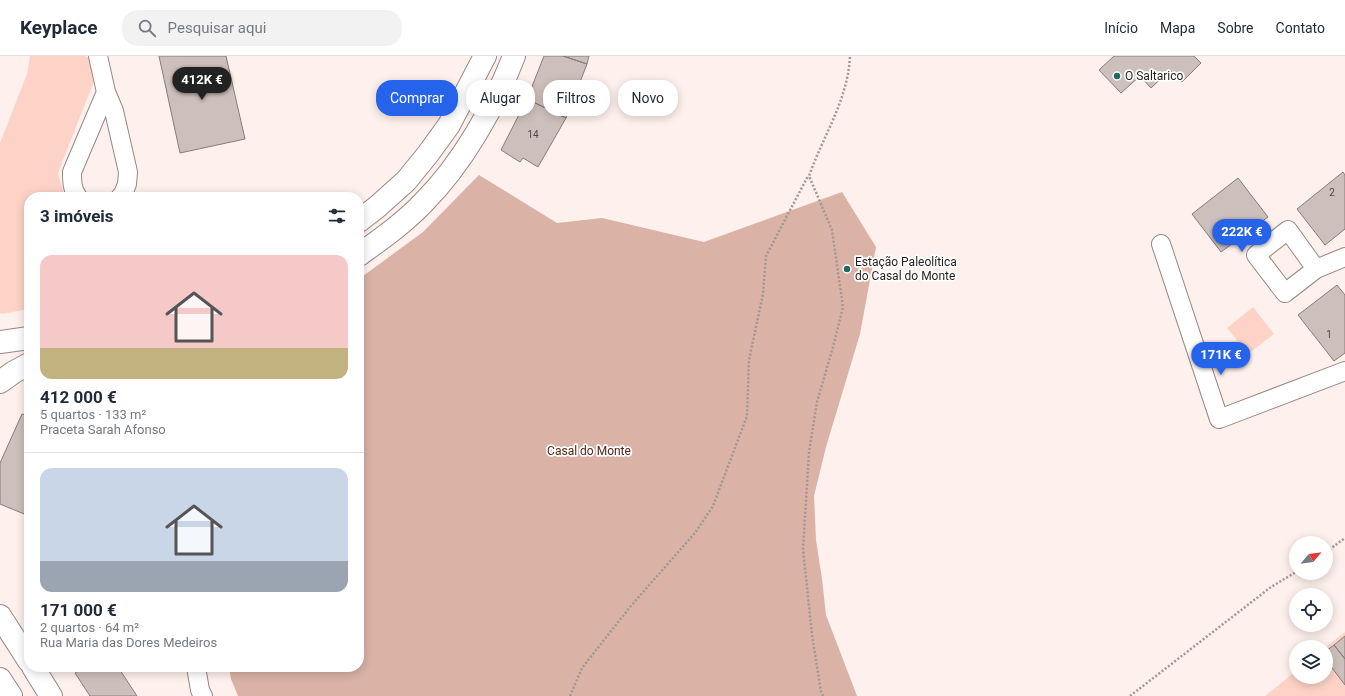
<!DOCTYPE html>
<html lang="pt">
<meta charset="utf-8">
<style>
body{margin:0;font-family:Roboto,sans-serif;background:#f2f2f3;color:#1f2937;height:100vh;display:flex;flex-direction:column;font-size:15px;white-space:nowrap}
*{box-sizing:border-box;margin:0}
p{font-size:13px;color:#747a83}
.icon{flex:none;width:22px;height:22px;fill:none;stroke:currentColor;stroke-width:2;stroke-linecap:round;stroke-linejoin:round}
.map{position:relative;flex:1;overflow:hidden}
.details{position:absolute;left:24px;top:136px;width:340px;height:480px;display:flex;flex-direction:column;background:#fff;border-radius:16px;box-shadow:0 2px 10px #0003}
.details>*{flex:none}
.hud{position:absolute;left:376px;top:24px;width:380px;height:36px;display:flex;gap:8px}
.needle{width:26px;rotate:61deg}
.fabs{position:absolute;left:1289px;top:480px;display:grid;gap:8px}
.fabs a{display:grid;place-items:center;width:44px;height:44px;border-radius:50%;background:#fff;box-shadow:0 2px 10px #0003;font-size:20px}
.price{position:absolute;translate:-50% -34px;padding:0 9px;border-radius:14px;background:#2563eb;color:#fff;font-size:13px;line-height:26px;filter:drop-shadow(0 1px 2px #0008)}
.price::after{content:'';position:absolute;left:50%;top:24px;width:12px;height:9px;margin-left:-6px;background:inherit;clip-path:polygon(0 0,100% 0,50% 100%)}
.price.selected{background:#222;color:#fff}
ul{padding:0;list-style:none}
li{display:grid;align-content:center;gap:8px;height:212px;padding:0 16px}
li+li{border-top:1px solid #e0e1e3}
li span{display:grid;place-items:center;height:124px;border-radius:12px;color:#555}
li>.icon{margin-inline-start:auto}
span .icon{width:72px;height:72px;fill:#fffc;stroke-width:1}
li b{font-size:17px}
h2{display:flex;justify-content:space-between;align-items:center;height:48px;padding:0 16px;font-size:17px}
.tag{padding:0 14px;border-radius:16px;background:#fff;box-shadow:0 2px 10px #0003;font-size:14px;line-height:36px}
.tag.selected{background:#2563eb;color:#fff}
header{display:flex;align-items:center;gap:24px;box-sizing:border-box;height:56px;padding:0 20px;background:#fff;border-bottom:1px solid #e0e1e3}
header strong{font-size:19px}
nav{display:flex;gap:22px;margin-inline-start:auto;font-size:14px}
.search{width:280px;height:36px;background:#f2f2f3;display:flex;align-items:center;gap:10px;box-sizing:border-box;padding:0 14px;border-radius:16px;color:#747a83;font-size:15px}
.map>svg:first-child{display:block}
.green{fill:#fdd3c7}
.forest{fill:#dab2a6}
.building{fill:#cdc0bc;stroke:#887c78}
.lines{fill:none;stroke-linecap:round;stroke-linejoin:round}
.minor-casing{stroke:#958985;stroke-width:20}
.tertiary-casing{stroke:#958985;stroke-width:24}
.secondary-casing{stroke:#958985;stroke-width:24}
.path{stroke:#a19794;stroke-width:2.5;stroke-dasharray:2 2;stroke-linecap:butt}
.minor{stroke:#fff;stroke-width:18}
.tertiary{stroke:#fff;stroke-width:22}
.secondary{stroke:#fff;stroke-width:22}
.poi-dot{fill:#206a64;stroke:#fff;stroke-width:1.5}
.labels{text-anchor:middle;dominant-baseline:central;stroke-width:3.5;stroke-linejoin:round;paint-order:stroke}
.number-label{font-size:10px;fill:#4d4643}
.poi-label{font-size:12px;fill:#221d1b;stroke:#fff;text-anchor:start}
.park-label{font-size:12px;fill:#552214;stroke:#fff}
</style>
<header>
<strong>Keyplace</strong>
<div class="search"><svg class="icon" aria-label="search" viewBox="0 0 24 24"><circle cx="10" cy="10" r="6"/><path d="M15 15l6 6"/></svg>Pesquisar aqui</div>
<nav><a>Início</a><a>Mapa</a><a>Sobre</a><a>Contato</a></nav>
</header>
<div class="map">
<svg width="1345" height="640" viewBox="0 0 1345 640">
<rect width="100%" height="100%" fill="#fef0ec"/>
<!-- green -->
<path class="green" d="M30 0H85L90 2 94 25 58 117 65 141H29V253L2 258 0 257V87L27 18Z
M1253 251 1274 278 1248 298 1227 272Z
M1345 576V640H1265L1296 615V621H1326V591Z"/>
<!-- forest -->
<path class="forest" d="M479 119 557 167 602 162 704 186 842 136 876 191 860 278 826 391 814 440 816 484 822 523 826 559 857 640H238L231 623 229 611H359V223L423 176Z"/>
<!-- building -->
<path class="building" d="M159 0H226L245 83 180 97Z
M544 0H563L587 8 566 62 527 43Z
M563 0H589L587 8Z
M1114 0H1194L1201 7 1182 26 1170 14 1151 32 1140 20 1121 37 1099 14Z
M527 43 566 62 538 111 523 102 520 106 501 94Z
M1343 116 1345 119V173L1325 189 1297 153Z
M1238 122 1268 161 1221 196 1192 158Z
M1337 229 1345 239V297L1334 305 1298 259Z
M22 358 29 360V460L0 448V407Z
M1345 580V603L1334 589Z
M1334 589 1345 603V629L1326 604V595Z
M84 611H118L137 640H90L75 617Z"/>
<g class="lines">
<!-- minor casing -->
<g class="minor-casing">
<path id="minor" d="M98 0 106 36 114 55 128 116 127 128 123 138 120 141
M78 141C72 134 72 125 72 116L106 36
M1161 188 1219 363 1345 315
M1316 213 1288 174 1256 199 1285 237 1316 213 1345 201
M196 611 200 634 203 640"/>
</g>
<!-- tertiary casing -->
<g class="tertiary-casing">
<path id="tertiary" d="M359 165 377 151 406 125 428 98 449 69 485 0
M359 199C381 183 404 167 423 147 462 108 494 52 514 0
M0 286 29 282
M0 326 14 316 29 308"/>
</g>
<!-- secondary casing -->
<g class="secondary-casing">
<path id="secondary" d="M0 560 29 605
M33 611 51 640
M0 623 11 640"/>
</g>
<!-- path -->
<path class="path" d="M1326 496 1345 482
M570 640 582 612 630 551 695 477 713 450 747 360 749 304 763 238 766 200 808 120
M823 640 821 636 812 579 803 493 809 396 817 346 833 291 843 251 832 174 809 120C823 80 848 44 850 0
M1130 640 1271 531 1296 516"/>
<!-- minor -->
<use href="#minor" class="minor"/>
<!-- tertiary -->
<use href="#tertiary" class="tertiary"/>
<!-- secondary -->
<use href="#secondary" class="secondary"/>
</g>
<!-- markers -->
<g class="poi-dot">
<circle cx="1117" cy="20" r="4"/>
<circle cx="847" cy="213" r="4"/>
</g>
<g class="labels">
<!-- number labels -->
<g class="number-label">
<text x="533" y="78">14</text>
<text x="1332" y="136">2</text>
<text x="1329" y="278">1</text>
</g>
<!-- poi labels -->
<g class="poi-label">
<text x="1125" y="20">O Saltarico</text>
<text x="855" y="206">Estação Paleolítica<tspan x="855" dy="14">do Casal do Monte</tspan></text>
</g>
<!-- park labels -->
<g class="park-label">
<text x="589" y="395">Casal do Monte</text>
</g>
</g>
</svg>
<div class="fabs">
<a><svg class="needle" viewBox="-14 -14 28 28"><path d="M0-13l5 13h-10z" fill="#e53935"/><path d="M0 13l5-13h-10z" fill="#747a83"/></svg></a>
<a><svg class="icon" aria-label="locate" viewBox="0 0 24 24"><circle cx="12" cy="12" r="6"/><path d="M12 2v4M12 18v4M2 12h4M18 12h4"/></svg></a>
<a><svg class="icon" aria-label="layers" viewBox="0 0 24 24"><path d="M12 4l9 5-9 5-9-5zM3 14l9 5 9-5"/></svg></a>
</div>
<b class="price selected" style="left:202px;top:45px">412K €</b>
<b class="price" style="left:1242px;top:197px">222K €</b>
<b class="price" style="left:1221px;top:320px">171K €</b>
<div class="hud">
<a class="tag selected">Comprar</a>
<a class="tag">Alugar</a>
<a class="tag">Filtros</a>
<a class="tag">Novo</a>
</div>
<section class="details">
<h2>3 imóveis<svg class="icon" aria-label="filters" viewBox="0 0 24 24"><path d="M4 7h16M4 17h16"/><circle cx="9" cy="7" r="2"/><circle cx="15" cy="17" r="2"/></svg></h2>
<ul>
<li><span style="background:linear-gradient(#f6c9c9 75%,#c2b280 0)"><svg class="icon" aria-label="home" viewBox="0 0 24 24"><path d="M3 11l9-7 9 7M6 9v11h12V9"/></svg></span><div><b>412 000 €</b><p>5 quartos · 133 m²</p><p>Praceta Sarah Afonso</p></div></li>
<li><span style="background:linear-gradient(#c9d6e8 75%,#9aa5b1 0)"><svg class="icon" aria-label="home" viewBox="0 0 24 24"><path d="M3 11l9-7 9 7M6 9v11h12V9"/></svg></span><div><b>171 000 €</b><p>2 quartos · 64 m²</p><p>Rua Maria das Dores Medeiros</p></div></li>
</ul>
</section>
</div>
